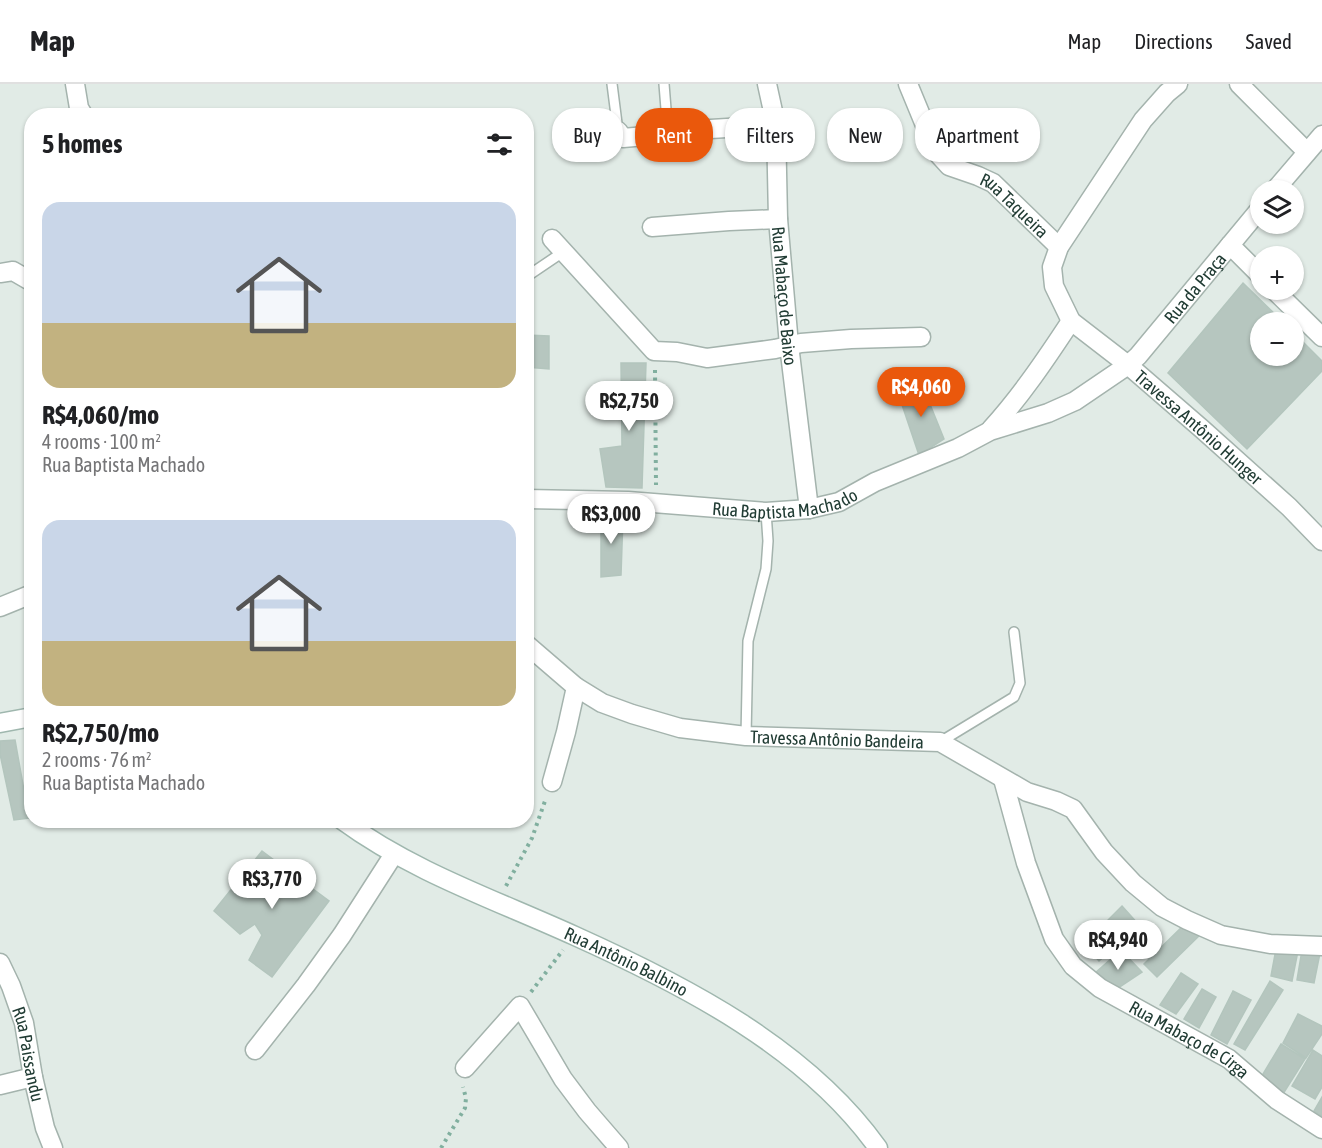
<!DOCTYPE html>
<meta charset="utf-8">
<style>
body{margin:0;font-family:"Asap Condensed",sans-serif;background:#f6f6f6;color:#202124;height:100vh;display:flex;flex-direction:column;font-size:22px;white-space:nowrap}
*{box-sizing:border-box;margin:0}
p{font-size:20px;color:#757577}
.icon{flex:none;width:33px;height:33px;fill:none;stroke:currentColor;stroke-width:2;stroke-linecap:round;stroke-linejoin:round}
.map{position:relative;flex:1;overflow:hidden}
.side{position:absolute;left:24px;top:24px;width:510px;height:720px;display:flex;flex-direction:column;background:#fff;border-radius:24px;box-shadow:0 2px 4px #0004}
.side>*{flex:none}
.guide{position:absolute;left:552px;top:24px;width:570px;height:54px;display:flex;gap:12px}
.buttons{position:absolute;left:1250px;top:96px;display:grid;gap:12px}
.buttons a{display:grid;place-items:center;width:54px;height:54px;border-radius:50%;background:#fff;box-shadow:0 2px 4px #0004;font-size:30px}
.price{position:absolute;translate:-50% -51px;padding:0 14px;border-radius:21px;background:#fff;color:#222;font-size:20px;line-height:39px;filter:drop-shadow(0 2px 3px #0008)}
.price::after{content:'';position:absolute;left:50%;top:36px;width:18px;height:14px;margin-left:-9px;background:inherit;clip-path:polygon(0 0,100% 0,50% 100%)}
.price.current{background:#ea580c;color:#fff}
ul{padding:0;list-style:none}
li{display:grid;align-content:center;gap:12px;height:318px;padding:0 18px}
li span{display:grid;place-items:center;height:186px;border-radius:18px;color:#555}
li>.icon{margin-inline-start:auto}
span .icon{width:108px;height:108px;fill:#fffc;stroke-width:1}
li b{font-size:26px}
h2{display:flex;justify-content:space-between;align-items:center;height:72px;padding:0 18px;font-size:26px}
.pill{padding:0 21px;border-radius:24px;background:#fff;box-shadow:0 2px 4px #0004;font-size:21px;line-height:54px}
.pill.current{background:#ea580c;color:#fff}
header{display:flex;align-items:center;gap:36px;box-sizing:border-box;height:84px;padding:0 30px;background:#fff;border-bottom:2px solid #e0e0e0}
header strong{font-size:28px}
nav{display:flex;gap:33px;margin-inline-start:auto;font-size:21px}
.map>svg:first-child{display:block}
.building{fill:#b6c6bf;stroke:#b3c5bd;stroke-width:1.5}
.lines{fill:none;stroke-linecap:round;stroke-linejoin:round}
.lane-casing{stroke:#a4b3ad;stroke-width:12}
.street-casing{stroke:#a4b3ad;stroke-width:21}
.secondary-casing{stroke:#9fb7ae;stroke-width:21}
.path{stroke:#81af9f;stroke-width:4;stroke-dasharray:3 4.5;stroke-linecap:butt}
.lane{stroke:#fff;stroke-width:9}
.street{stroke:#fff;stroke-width:18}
.secondary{stroke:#fff;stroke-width:18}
.labels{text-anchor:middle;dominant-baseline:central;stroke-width:6;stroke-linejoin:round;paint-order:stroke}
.street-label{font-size:18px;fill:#213c34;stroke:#f1f8f4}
</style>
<header>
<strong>Map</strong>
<nav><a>Map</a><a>Directions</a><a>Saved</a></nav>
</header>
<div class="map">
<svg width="1322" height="1064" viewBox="0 0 1322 1064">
<rect width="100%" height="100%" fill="#e1ebe6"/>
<!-- building -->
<path class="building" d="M1243 199 1283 238H1260V272H1293V248L1322 277V287L1247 365 1168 289Z
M526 251 549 252V285L526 283Z
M621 279H646L642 404 606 403 600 365 622 362Z
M921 298 944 355 919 371 898 309Z
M601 431 623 432 621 491 601 493Z
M15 656 29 734 14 736 0 670V657Z
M262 767 329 817 272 893 249 876 262 851 255 840 240 850 214 827Z
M1122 822 1139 841 1099 877 1084 860Z
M1184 841 1201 850 1157 893 1144 880Z
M1276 865 1298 867 1292 897 1271 892Z
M1121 866 1142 888 1115 906 1094 890Z
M1302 866 1320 869 1314 899 1297 896Z
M1181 889 1198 900 1176 930 1160 921Z
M1270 897 1283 906 1245 966 1234 960Z
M1202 905 1216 913 1199 944 1184 935Z
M1233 907 1251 916 1227 960 1211 951Z
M1298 930 1322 942V950L1306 974 1283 959Z
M1281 960 1305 975 1283 1010 1260 995Z
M1313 966 1322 972V1003L1315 1015 1292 1002Z
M1322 1013V1032L1314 1027Z"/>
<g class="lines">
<!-- lane casing -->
<g class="lane-casing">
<path id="lane" d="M612 0 618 47
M664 0 668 50
M526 193 563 168
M746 652 748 557 766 485 768 457 766 428
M940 658 1014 613 1020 599 1014 548"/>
</g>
<!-- street casing -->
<g class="street-casing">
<g id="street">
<path d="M75 0 79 24 84 32"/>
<path id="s1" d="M767 0 776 41 778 135 789 261 809 425"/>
<path id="s2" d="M908 0 927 46 939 71 949 82 978 92 993 99 1059 163"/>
<path id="s3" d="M1178 0 1167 9 1143 36 1059 163 1052 183 1054 202 1071 237 1128 281 1202 345 1289 423 1322 457"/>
<path d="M1239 0 1307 68"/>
<path d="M618 47 623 54 668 50 694 46 776 41"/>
<path d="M1275 106 1322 51"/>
<path d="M652 143 729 137 778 135"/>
<path d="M552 155 654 267 677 268 707 274 775 265 801 259 851 255 921 253"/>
<path d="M1230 161 1260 191"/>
<path d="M0 189 13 187 32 198"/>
<path d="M1274 206 1322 253"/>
<path d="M991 345C1021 312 1046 275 1071 237"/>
<path id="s4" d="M526 415 628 417 766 428 809 425 839 418 875 398 958 364 990 347 1048 329 1075 317 1128 281 1138 272 1260 125"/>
<path d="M0 523 32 510"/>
<path id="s5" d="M526 560 576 603 602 619 632 630 680 644 746 652 940 658 1027 708 1056 717 1073 725 1104 768 1133 799 1162 823 1187 836 1221 851 1270 860 1322 862"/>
<path id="s6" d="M1003 695 1026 779 1054 855 1073 882 1100 904 1229 975 1277 1016 1322 1045"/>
<path d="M552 698 566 648 576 603"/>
<path id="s7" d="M0 879 11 902 24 939 33 993 45 1044 53 1064"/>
<path d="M255 966 306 901 342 851 394 770"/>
<path d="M465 984 520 922 563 995 587 1027 619 1064"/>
<path d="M0 1001 33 993"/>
</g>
</g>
<!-- secondary casing -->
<g class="secondary-casing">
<g id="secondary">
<path d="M0 639 32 633"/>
<path id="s8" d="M342 736C413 788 496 816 575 852 684 901 807 964 878 1064"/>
</g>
</g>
<!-- path -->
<path class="path" d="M655 286 656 401
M506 802 532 754 545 717
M531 908 563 866
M441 1064 465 1024 466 1014 463 1003"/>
<!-- lane -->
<use href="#lane" class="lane"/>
<!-- street -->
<use href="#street" class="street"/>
<!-- secondary -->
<use href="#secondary" class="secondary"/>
</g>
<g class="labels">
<!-- street labels -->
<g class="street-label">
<text stroke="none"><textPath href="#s2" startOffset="170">Rua Taqueira</textPath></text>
<text stroke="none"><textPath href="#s4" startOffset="738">Rua da Praça</textPath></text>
<text stroke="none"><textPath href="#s1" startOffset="213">Rua Mabaço de Baixo</textPath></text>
<text stroke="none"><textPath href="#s3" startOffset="448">Travessa Antônio Hunger</textPath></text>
<text stroke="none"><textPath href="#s4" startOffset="260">Rua Baptista Machado</textPath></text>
<text stroke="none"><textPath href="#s5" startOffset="336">Travessa Antônio Bandeira</textPath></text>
<text stroke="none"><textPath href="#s8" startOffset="318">Rua Antônio Balbino</textPath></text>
<text stroke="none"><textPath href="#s6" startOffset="339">Rua Mabaço de Cirga</textPath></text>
<text stroke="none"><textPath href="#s7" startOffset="96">Rua Paissandu</textPath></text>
</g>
</g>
</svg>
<div class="buttons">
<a><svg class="icon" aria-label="layers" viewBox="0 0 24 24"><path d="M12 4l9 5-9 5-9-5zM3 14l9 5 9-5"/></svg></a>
<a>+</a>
<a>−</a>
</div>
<b class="price current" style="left:921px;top:334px">R$4,060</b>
<b class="price" style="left:629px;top:348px">R$2,750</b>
<b class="price" style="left:611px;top:461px">R$3,000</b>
<b class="price" style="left:272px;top:826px">R$3,770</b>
<b class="price" style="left:1118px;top:887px">R$4,940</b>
<div class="guide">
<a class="pill">Buy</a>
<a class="pill current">Rent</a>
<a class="pill">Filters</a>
<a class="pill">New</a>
<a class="pill">Apartment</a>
</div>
<section class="side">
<h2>5 homes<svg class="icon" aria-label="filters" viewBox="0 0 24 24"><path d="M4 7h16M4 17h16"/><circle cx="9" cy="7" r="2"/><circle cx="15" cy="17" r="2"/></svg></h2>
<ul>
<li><span style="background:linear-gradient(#c9d6e8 65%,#c2b280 0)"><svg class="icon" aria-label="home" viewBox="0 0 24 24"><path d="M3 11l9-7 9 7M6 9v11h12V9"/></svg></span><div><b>R$4,060/mo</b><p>4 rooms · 100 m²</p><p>Rua Baptista Machado</p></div></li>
<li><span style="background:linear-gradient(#c9d6e8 65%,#c2b280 0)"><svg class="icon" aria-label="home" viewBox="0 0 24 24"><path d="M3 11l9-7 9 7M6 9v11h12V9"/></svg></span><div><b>R$2,750/mo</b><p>2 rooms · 76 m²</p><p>Rua Baptista Machado</p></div></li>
</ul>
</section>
</div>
